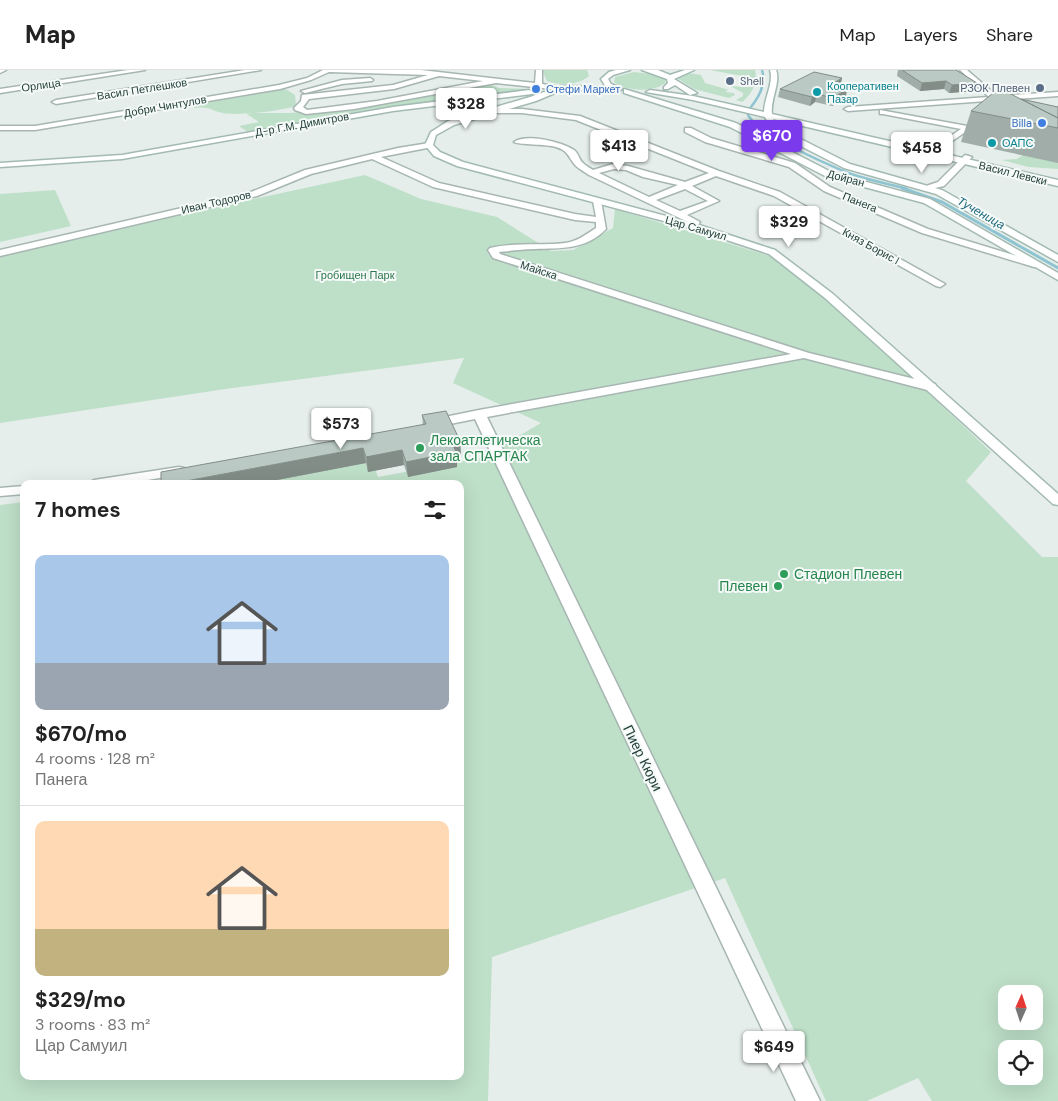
<!DOCTYPE html>
<meta charset="utf-8">
<style>
body{margin:0;font-family:"DM Sans",sans-serif;background:#f2f2f2;color:#222;height:100vh;display:flex;flex-direction:column;font-size:19px;white-space:nowrap}
*{box-sizing:border-box;margin:0}
p{font-size:16px;color:#767676}
.icon{flex:none;width:28px;height:28px;fill:none;stroke:currentColor;stroke-width:2;stroke-linecap:round;stroke-linejoin:round}
.map{position:relative;flex:1;overflow:hidden}
.sheet{position:absolute;left:20px;top:410px;width:444px;height:600px;display:flex;flex-direction:column;background:#fff;border-radius:10px;box-shadow:0 5px 20px #0002}
.sheet>*{flex:none}
.needle{width:32px;rotate:3deg}
.fabs{position:absolute;left:998px;top:915px;display:grid;gap:10px}
.fabs a{display:grid;place-items:center;width:45px;height:45px;border-radius:10px;background:#fff;box-shadow:0 5px 20px #0002;font-size:25px}
.price{position:absolute;translate:-50% -42px;padding:0 11px;border-radius:5px;background:#fff;color:#222;font-size:16px;line-height:32px;filter:drop-shadow(0 1px 2px #0008)}
.price::after{content:'';position:absolute;left:50%;top:30px;width:15px;height:11px;margin-left:-8px;background:inherit;clip-path:polygon(0 0,100% 0,50% 100%)}
.price.on{background:#7c3aed;color:#fff}
ul{padding:0;list-style:none}
li{display:grid;align-content:center;gap:10px;height:265px;padding:0 15px}
li+li{border-top:1px solid #e0e0e0}
li span{display:grid;place-items:center;height:155px;border-radius:10px;color:#555}
li>.icon{margin-inline-start:auto}
span .icon{width:90px;height:90px;fill:#fffc;stroke-width:1}
li b{font-size:21px}
h2{display:flex;justify-content:space-between;align-items:center;height:60px;padding:0 15px;font-size:21px}
header{display:flex;align-items:center;gap:30px;box-sizing:border-box;height:70px;padding:0 25px;background:#fff;border-bottom:1px solid #e0e0e0}
header strong{font-size:24px}
nav{display:flex;gap:28px;margin-inline-start:auto;font-size:18px}
.map>svg:first-child{display:block}
.green{fill:#bedfc8;fill-rule:evenodd}
.lines{fill:none;stroke-linecap:round;stroke-linejoin:round}
.stream-far1{stroke:#8ec4d2;stroke-width:2.5}
.stream{stroke:#8ec4d2;stroke-width:3}
.street-casing{stroke:#a7b6b2;stroke-width:3}
.secondary-casing{stroke:#a3bab3;stroke-width:3}
.street{fill:#fff;fill-rule:evenodd}
.secondary{fill:#fff;fill-rule:evenodd}
.wall{fill:#a0ada8}
.shaded-wall{fill:#828d88}
.building{fill:#bac9c3;stroke:#828d88}
.service-dot{fill:#5c6f8a;stroke:#f5faf8;stroke-width:2}
.shop-dot{fill:#3f7fe0;stroke:#f5faf8;stroke-width:2}
.culture-dot{fill:#0f9aa8;stroke:#f5faf8;stroke-width:2}
.leisure-dot{fill:#2e9e5b;stroke:#f5faf8;stroke-width:2}
.labels{text-anchor:middle;dominant-baseline:central;stroke-width:4;stroke-linejoin:round;paint-order:stroke}
.far-service-label{font-size:11px;fill:#4e5e75;stroke:#f5faf8;text-anchor:start}
.far-street-label{font-size:11px;fill:#24403a;stroke:#f5faf8}
.far-culture-label{font-size:11px;fill:#0d838f;stroke:#f5faf8;text-anchor:start}
.far-shop-label{font-size:11px;fill:#366cbe;stroke:#f5faf8;text-anchor:start}
.far-park-label{font-size:11px;fill:#2e774e;stroke:#f5faf8}
.far-water-label{font-size:12px;font-style:italic;fill:#1e687c;stroke:#f5faf8}
.leisure-label{font-size:14px;fill:#27864d;stroke:#f5faf8;text-anchor:start}
.street-label{font-size:14px;fill:#24403a;stroke:#f5faf8}
</style>
<header>
<strong>Map</strong>
<nav><a>Map</a><a>Layers</a><a>Share</a></nav>
</header>
<div class="map">
<svg width="1058" height="1031" viewBox="0 0 1058 1031">
<rect width="100%" height="100%" fill="#e5eeea"/>
<!-- green -->
<path class="green" d="M542 0H587L589 6C579 15 560 16 547 11Z
M710 0H755C758 13 752 24 742 32L736 30 743 26V23L730 16 746 17 748 7Z
M634 2 658 5 666 10 665 13C653 23 626 21 614 12L615 7Z
M689 3 701 5 705 13 726 19 728 20 725 22 734 23 735 25 729 28 694 19 677 8Z
M487 13 499 18 531 19 532 21 383 38 248 62 239 56 259 52 245 43H290L368 37Z
M284 18 295 25 296 36C280 41 239 46 223 43 209 40 210 36 194 38L189 33Z
M1058 61V99L1029 97 1002 90 1017 89Z
M365 105 421 129 497 147 551 181 573 180 613 158 615 139 773 187 820 225 886 283 991 382 966 411 1042 487H1058V1031H932L918 1008 867 1031H826L725 808 492 887 488 1031H0V435L24 432V1006H460V414H154L370 384 378 407 481 388 541 353 453 313 464 288 232 318 0 353V184ZM1006 924H1034V951H1006ZM1006 979H1034V1006H1006Z
M55 120 71 156 0 172V124Z"/>
<g class="lines">
<!-- stream-far1 -->
<path class="stream-far1" d="M762 0C767 16 757 30 747 42 751 62 831 96 851 104 869 110 888 114 907 119"/>
<!-- stream -->
<path class="stream" d="M902 118 942 132 1058 198"/>
<!-- street casing -->
<g class="street-casing">
<path id="street" d="M0 0H6L0 3Z
M128 0H145L0 23V19Z
M245 0H261L56 34 52 32 56 30Z
M323 0H421L535 13 536 0H542V14L565 18 561 20 496 13 354 39 306 44 295 40 294 38 301 31 302 25 393 15 428 5 329 2 311 10 280 19 35 60H0V56H35L279 15 307 8ZM439 6 483 11 377 31 307 40 303 37 309 29 394 19Z
M960 0H967L997 26 1058 22V26L848 41 844 39 848 37 989 27Z
M370 8 373 10 372 11 342 14 305 23 301 21 342 10Z
M488 39H522L580 46 719 101 780 122 945 214 940 217 936 216 774 126 716 106 692 116 719 131 687 145 700 152 696 158H690V153L589 105C585 102 579 99 576 96 568 87 569 81 556 77 546 74 519 75 514 72 526 63 562 72 574 80 579 84 579 90 583 93 586 96 590 98 593 100L613 94 628 96 685 112 709 103 576 50 522 43H491L487 41ZM614 99 626 100 643 107 678 115 649 127 599 103ZM685 119 708 131 680 141 656 130Z
M880 40 967 56 971 58 945 76 941 74 942 72 961 59 883 44H880Z
M685 58H691L711 68 795 93 830 117 928 159 1040 193 1042 195 1040 197H1034L922 163 824 121 789 97 705 72 685 62Z
M429 73H432V77L381 87 439 113 575 144 596 147 593 131 597 128 601 131 606 159C586 180 561 178 535 179 523 179 511 181 499 182L500 184 809 283 935 314 937 317 931 321 804 288 487 347 820 1031H796L475 349 430 358 424 354 430 350 479 340 791 284 493 188 488 180 490 178C514 172 540 176 565 173 576 172 587 164 596 158V152L575 150 433 117 372 89 311 104 257 126 0 186V180L251 122 305 100 398 78Z
M965 85 972 87 944 116 926 120V116L938 112Z
M179 397 184 398 186 401 184 404 123 414H87L94 410Z
M24 416V424L0 426V418Z"/>
</g>
<!-- secondary casing -->
<g class="secondary-casing">
<path id="secondary" d="M616 0H630L613 5 608 9 611 14 621 18V20H562L536 31 454 55 436 65 433 75 440 82 463 92 696 154 775 180 833 224 1058 424V435L1053 434 825 228 769 184 690 158 457 96 434 86 425 75 431 62 448 51 530 27 561 16 606 17 601 9 609 2Z
M642 0H658L670 5 685 0H694L674 9 697 23 690 25 675 15 668 19H664V17L668 13 667 9Z
M770 0H776C781 12 770 30 772 44L1058 110V116L773 49 779 58 850 94 942 120 1058 185V192L936 124 844 98 773 62 765 47 693 30 646 22 650 20 693 26 764 42C764 29 774 12 770 0Z
M624 19 736 53 833 103 930 129 1058 203V210L924 133 827 107 730 57 624 23Z
M529 20 533 22 532 24 393 41 122 89 0 97V93L122 85 393 37Z"/>
</g>
<!-- street -->
<use href="#street" class="street"/>
<!-- secondary -->
<use href="#secondary" class="secondary"/>
</g>
<!-- wall -->
<path class="wall" d="M898 0H956L977 13 975 21 949 23 944 19 920 21 897 6Z
M842 8 840 17 846 27 832 36 815 32 810 36 778 27 780 19Z
M1021 29 1058 37V93L961 72 971 41Z
M422 345 460 371 461 386 457 387V397L408 407 404 395 368 402 366 393 256 414 423 355Z"/>
<!-- shaded-wall -->
<path class="shaded-wall" d="M842 8 840 17 829 24 831 15Z
M946 11 944 19 920 21 922 13Z
M977 13 975 21 949 23 952 15Z
M847 19 846 27 832 36 833 28Z
M817 24 815 32 810 36 812 27Z
M460 371 461 386 457 387V397L408 407 406 392 452 373Z
M363 378 366 393 256 414H170Z
M402 380 404 395 368 402 366 387Z"/>
<!-- building -->
<path class="building" d="M902 0H956L977 13 952 15 946 11 922 13Z
M814 2 842 8 831 15 847 19 833 28 817 24 812 27 780 19Z
M999 18 1058 48V58L971 41Z
M1021 29 1058 37V48Z
M446 341 460 371 452 373 456 382 406 392 402 380 366 387 363 378 170 414H161V402L426 354 422 345Z"/>
<!-- markers -->
<g class="service-dot">
<circle cx="730" cy="11" r="5"/>
<circle cx="1040" cy="18" r="5"/>
</g>
<g class="shop-dot">
<circle cx="536" cy="19" r="5"/>
<circle cx="1042" cy="53" r="5"/>
</g>
<g class="culture-dot">
<circle cx="817" cy="22" r="5"/>
<circle cx="992" cy="73" r="5"/>
</g>
<g class="leisure-dot">
<circle cx="420" cy="378" r="5"/>
<circle cx="784" cy="504" r="5"/>
<circle cx="778" cy="516" r="5"/>
</g>
<g class="labels">
<!-- far-service labels -->
<g class="far-service-label">
<text x="740" y="11">Shell</text>
<text x="1030" y="18" text-anchor="end">РЗОК Плевен</text>
</g>
<!-- far-street labels -->
<g class="far-street-label">
<text transform="translate(41 15) rotate(-8)">Орлица</text>
<text transform="translate(142 19) rotate(-9)">Васил Петлешков</text>
<text transform="translate(165 36) rotate(-10)">Добри Чинтулов</text>
<text transform="translate(302 54) rotate(-10)">Д-р Г.М. Димитров</text>
<text transform="translate(1013 103) rotate(14)">Васил Левски</text>
<text transform="translate(846 108) rotate(15)">Дойран</text>
<text transform="translate(216 132) rotate(-13)">Иван Тодоров</text>
<text transform="translate(860 132) rotate(22)">Панега</text>
<text transform="translate(696 158) rotate(16)">Цар Самуил</text>
<text transform="translate(871 176) rotate(29)">Княз Борис I</text>
<text transform="translate(539 200) rotate(18)">Майска</text>
</g>
<!-- far-culture labels -->
<g class="far-culture-label">
<text x="827" y="16">Кооперативен<tspan x="827" dy="13">Пазар</tspan></text>
<text x="1002" y="73">ОАПС</text>
</g>
<!-- far-shop labels -->
<g class="far-shop-label">
<text x="546" y="19">Стефи Маркет</text>
<text x="1032" y="53" text-anchor="end">Billa</text>
</g>
<!-- far-park labels -->
<g class="far-park-label">
<text x="355" y="205">Гробищен Парк</text>
</g>
<!-- far-water labels -->
<g class="far-water-label">
<text transform="translate(981 143) rotate(30)">Тученица</text>
</g>
<!-- leisure labels -->
<g class="leisure-label">
<text x="430" y="370">Лекоатлетическа<tspan x="430" dy="16">зала СПАРТАК</tspan></text>
<text x="794" y="504">Стадион Плевен</text>
<text x="768" y="516" text-anchor="end">Плевен</text>
</g>
<!-- street labels -->
<g class="street-label">
<text transform="translate(643 688) rotate(64)">Пиер Кюри</text>
</g>
</g>
</svg>
<div class="fabs">
<a><svg class="needle" viewBox="-14 -14 28 28"><path d="M0-13l5 13h-10z" fill="#e53935"/><path d="M0 13l5-13h-10z" fill="#767676"/></svg></a>
<a><svg class="icon" aria-label="locate" viewBox="0 0 24 24"><circle cx="12" cy="12" r="6"/><path d="M12 2v4M12 18v4M2 12h4M18 12h4"/></svg></a>
</div>
<b class="price" style="left:466px;top:60px">$328</b>
<b class="price on" style="left:772px;top:92px">$670</b>
<b class="price" style="left:619px;top:102px">$413</b>
<b class="price" style="left:922px;top:104px">$458</b>
<b class="price" style="left:789px;top:178px">$329</b>
<b class="price" style="left:341px;top:380px">$573</b>
<b class="price" style="left:774px;top:1003px">$649</b>
<section class="sheet">
<h2>7 homes<svg class="icon" aria-label="filters" viewBox="0 0 24 24"><path d="M4 7h16M4 17h16"/><circle cx="9" cy="7" r="2"/><circle cx="15" cy="17" r="2"/></svg></h2>
<ul>
<li><span style="background:linear-gradient(#a9c7e8 70%,#9aa5b1 0)"><svg class="icon" aria-label="home" viewBox="0 0 24 24"><path d="M3 11l9-7 9 7M6 9v11h12V9"/></svg></span><div><b>$670/mo</b><p>4 rooms · 128 m²</p><p>Панега</p></div></li>
<li><span style="background:linear-gradient(#ffd9b3 70%,#c2b280 0)"><svg class="icon" aria-label="home" viewBox="0 0 24 24"><path d="M3 11l9-7 9 7M6 9v11h12V9"/></svg></span><div><b>$329/mo</b><p>3 rooms · 83 m²</p><p>Цар Самуил</p></div></li>
</ul>
</section>
</div>
